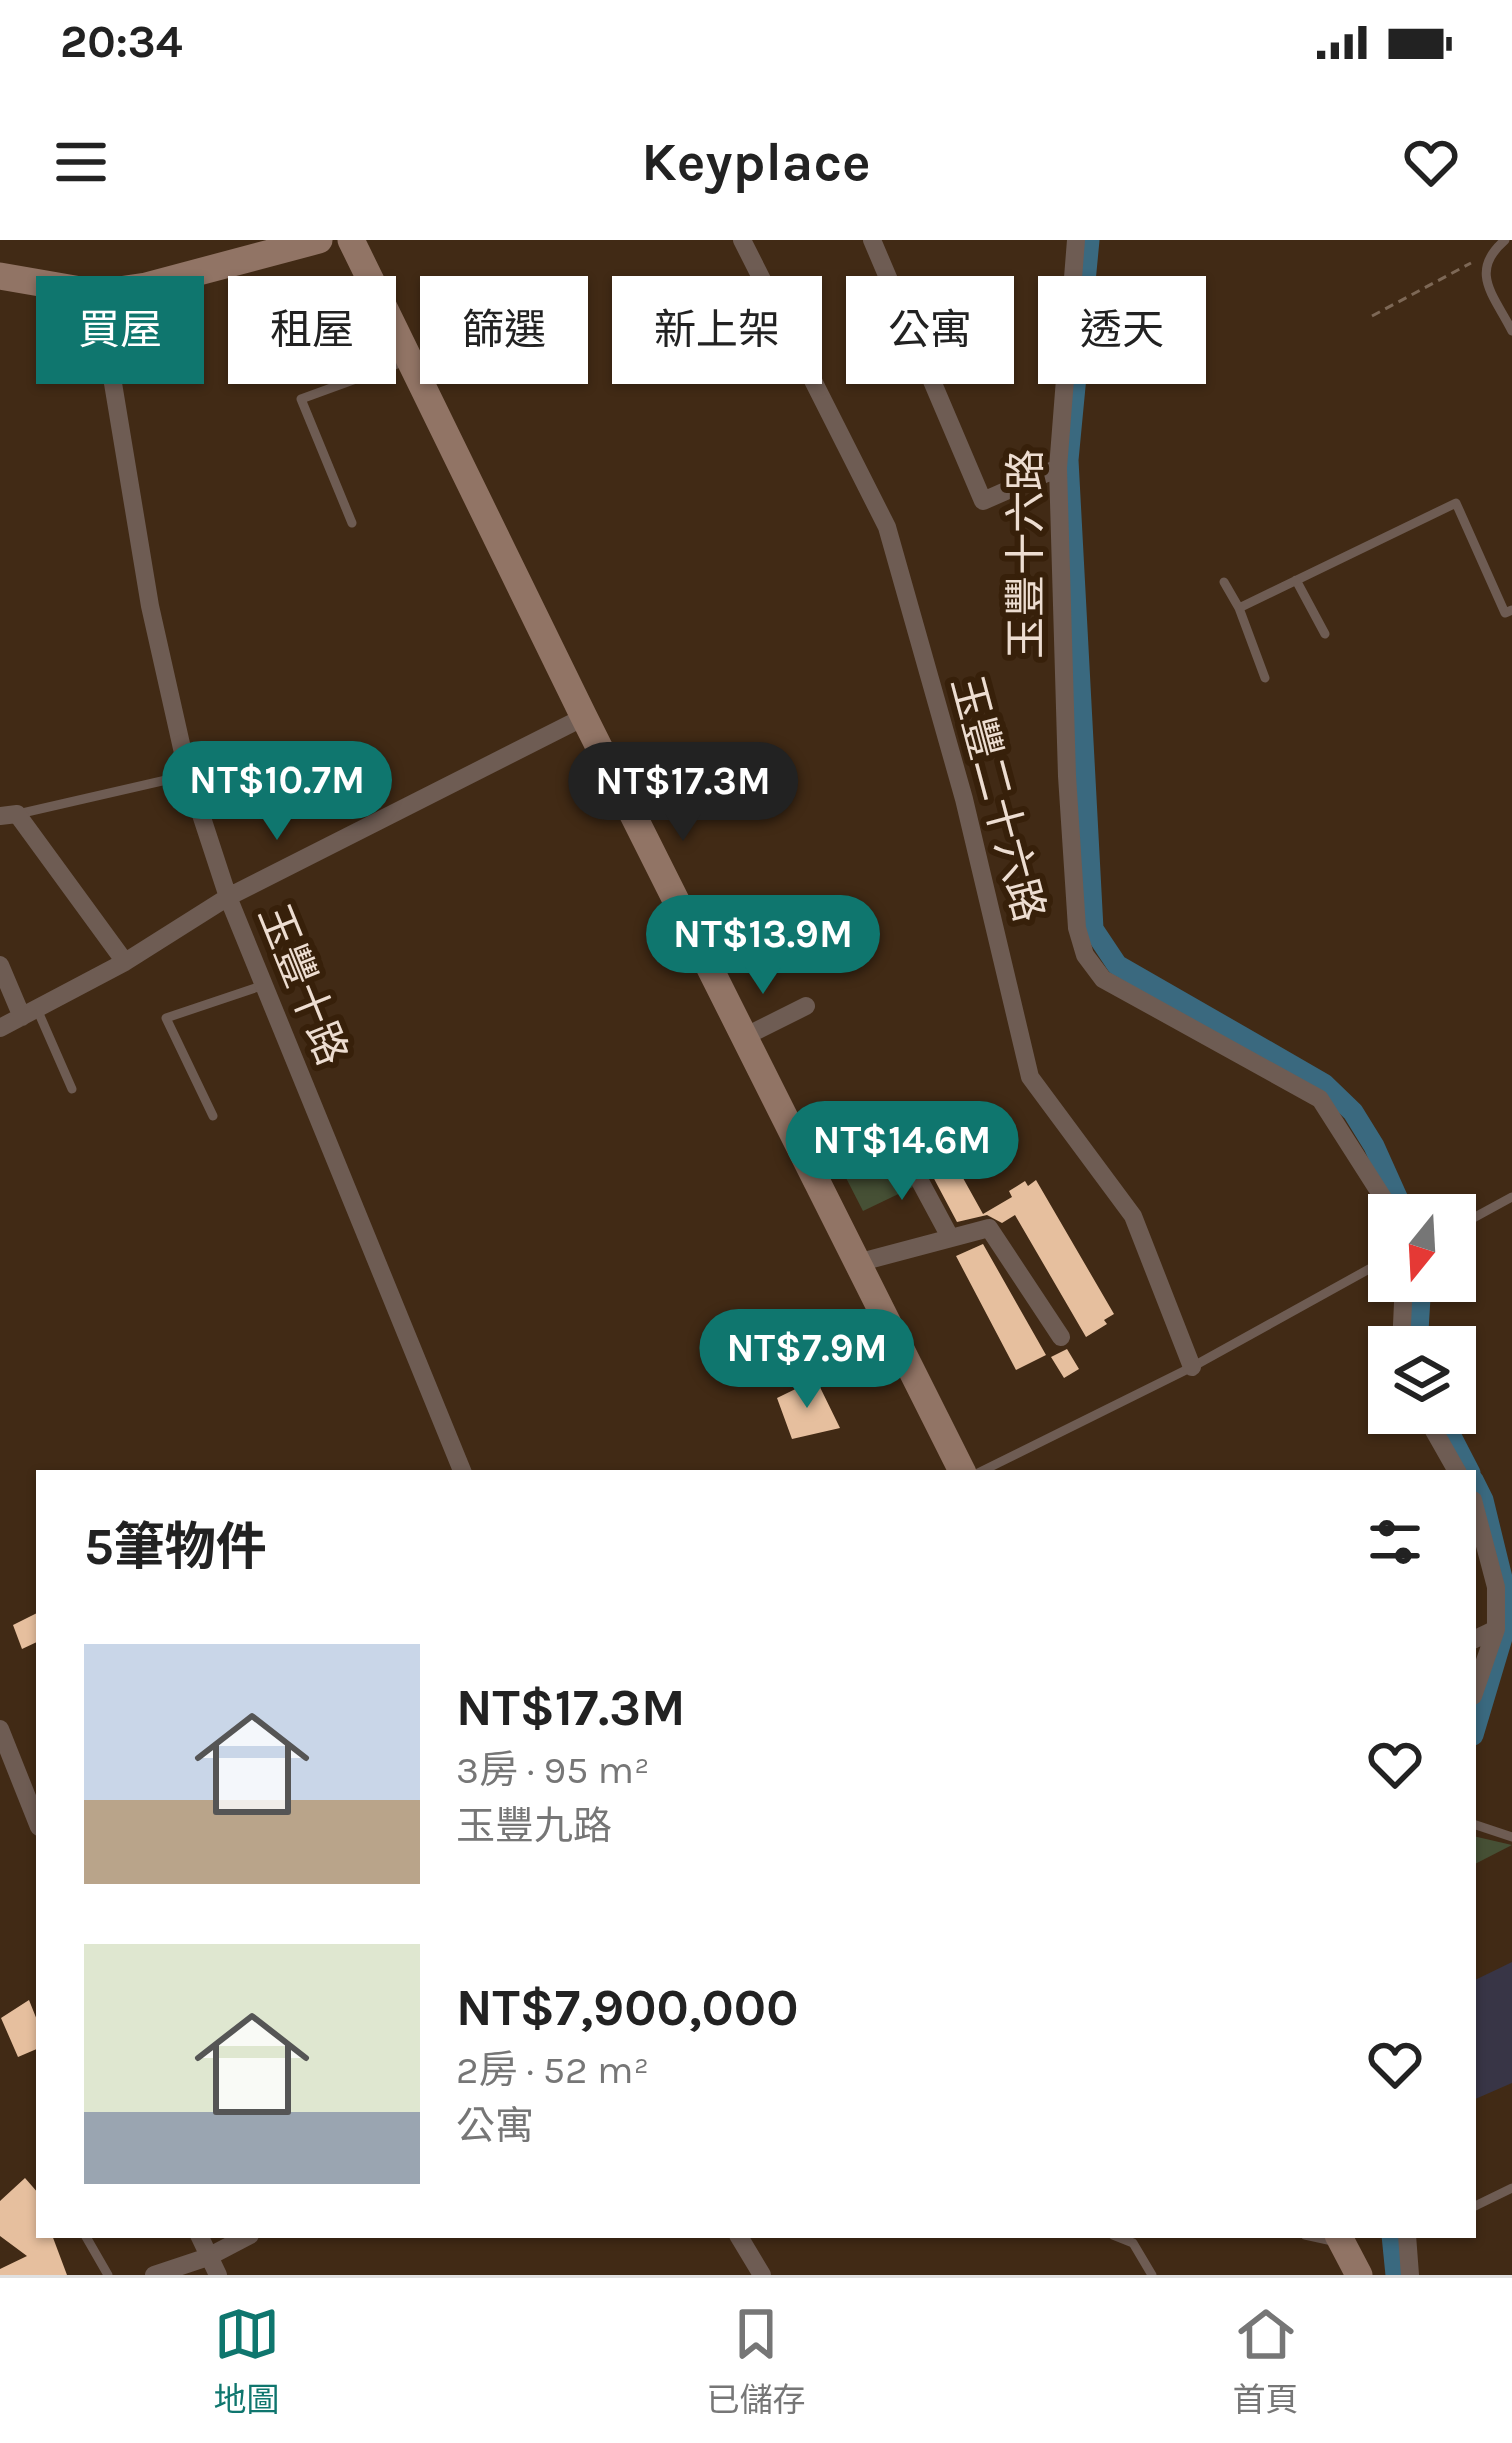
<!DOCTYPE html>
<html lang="zh-TW">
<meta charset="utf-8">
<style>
body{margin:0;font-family:Karla,"Noto Sans TC",sans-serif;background:#f2f2f2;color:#222;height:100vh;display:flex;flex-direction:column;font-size:45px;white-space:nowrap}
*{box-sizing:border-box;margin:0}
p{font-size:39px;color:#767676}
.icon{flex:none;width:66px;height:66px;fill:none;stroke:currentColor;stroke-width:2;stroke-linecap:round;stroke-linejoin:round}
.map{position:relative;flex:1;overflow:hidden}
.drawer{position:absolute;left:36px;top:1230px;width:1440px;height:768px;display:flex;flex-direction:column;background:#fff;border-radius:0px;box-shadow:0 3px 9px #0004}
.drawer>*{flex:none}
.hud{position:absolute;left:36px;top:36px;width:1440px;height:108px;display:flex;gap:24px}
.needle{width:78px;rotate:198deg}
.fabs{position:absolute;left:1368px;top:954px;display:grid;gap:24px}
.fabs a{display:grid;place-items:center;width:108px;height:108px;border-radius:0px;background:#fff;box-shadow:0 3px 9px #0004;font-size:60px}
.price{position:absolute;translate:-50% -102px;padding:0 27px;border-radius:42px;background:#0f766e;color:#fff;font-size:39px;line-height:78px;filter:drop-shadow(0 3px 6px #0008)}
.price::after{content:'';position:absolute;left:50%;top:72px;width:36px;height:27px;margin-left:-18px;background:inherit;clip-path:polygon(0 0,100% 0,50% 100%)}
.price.current{background:#222;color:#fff}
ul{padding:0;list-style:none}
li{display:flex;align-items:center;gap:36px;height:300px;padding:0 48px}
li span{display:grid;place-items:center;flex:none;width:336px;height:240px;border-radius:0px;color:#555}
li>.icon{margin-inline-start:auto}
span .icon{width:144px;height:144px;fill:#fffc;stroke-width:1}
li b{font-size:51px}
h2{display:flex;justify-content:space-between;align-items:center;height:144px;padding:0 48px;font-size:51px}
.pill{padding:0 42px;border-radius:0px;background:#fff;box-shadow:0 3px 9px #0004;font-size:42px;line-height:108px}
.pill.current{background:#0f766e;color:#fff}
.status{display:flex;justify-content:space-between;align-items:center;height:84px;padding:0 60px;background:#fff;direction:ltr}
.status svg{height:33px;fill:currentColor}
header{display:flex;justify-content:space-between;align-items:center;height:156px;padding:0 48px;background:#fff;font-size:54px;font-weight:700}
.tab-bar{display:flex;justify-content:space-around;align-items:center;height:168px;border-top:3px solid #e0e0e0;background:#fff;font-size:33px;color:#767676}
.tab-bar a{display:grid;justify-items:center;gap:6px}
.tab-bar .current{color:#0f766e}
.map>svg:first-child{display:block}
.industrial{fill:#383546}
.green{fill:#465035}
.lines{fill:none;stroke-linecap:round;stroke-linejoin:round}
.canal{stroke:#3a697f;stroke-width:21}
.building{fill:#e6bf9e}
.path{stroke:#7d6856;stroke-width:3;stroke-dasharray:9 6;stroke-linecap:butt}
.lane{stroke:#6e5c53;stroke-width:9}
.street{stroke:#6e5c53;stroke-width:18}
.secondary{stroke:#917465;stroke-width:27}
.labels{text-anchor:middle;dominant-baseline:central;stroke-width:12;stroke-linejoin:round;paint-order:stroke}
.street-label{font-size:42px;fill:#edddd1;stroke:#37200a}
</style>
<div class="status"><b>20:34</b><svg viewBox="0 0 49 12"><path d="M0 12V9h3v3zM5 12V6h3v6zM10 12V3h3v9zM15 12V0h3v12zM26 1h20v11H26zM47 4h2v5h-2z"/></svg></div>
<header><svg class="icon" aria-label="menu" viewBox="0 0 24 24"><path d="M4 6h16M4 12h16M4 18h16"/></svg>Keyplace<svg class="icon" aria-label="heart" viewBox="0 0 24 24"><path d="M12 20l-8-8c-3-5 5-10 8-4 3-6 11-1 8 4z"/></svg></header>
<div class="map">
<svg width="1512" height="2035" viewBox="0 0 1512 2035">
<rect width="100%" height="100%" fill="#412a15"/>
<!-- industrial -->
<path class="industrial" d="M1512 1722V1843L1473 1860V1741Z"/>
<!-- green -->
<path class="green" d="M892 909 913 947 863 971 844 934Z
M1473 1596 1512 1605 1473 1625Z"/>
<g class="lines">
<!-- canal -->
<path class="canal" d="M1089 0 1068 220 1093 689 1117 725 1324 844 1353 872 1374 906 1405 975
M1417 1107 1421 1041
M1439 1173 1470 1233
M1473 1240 1483 1260 1510 1371 1473 1495
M1392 1995 1396 2035"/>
</g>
<!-- building -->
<path class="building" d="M931 891 953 932 958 929 983 974 1012 957 1009 951 1025 941 1028 946 1036 940 1114 1074 1104 1080 1107 1084 1086 1097 1015 975 1002 983 987 975 957 982 914 901Z
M983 1004 1046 1115 1016 1130 956 1016Z
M1067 1109 1079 1129 1064 1138 1051 1117Z
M816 1139 840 1188 792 1199 777 1158Z
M39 1372V1401L22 1409 13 1385Z
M29 1760 39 1785V1808L18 1817 1 1778Z
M25 1938 39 1954V1995H52L67 2035H0V2029L27 2016 0 1996V1961Z"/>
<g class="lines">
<!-- path -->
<path class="path" d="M1372 76 1471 23"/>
<!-- lane -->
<path class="lane" d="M1505 0C1468 32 1494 55 1512 91
M352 283 301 159 408 120
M1296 340 1325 394
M1224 342 1239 368 1456 263 1505 373 1512 370
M1239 368 1265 438
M18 574 188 535
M37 769 72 849
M213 876 166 778 264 745
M1455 988 1512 957
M978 1233 1192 1127 1389 1018
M1473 1584 1512 1597
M1473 1967 1512 1948
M85 1995 108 2035
M1113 1995 1133 2003 1152 2035
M1305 1995 1337 2002"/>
<!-- street -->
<path class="street" d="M742 0 887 287 964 559 1030 837 1133 976 1192 1127
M872 0 983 261 1058 228
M1076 0 1058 228 1067 536 1077 688 1085 715 1103 739 1320 859 1394 975
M98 53 150 366 188 535 228 657 463 1233
M0 576 17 574 125 722
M0 725 22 777
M0 788 125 722 228 657 584 477
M744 797 806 766
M900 904 950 997
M857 1023 989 988 1061 1097
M1401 1107 1404 1041
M1424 1173 1458 1233
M1473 1260 1496 1347V1389L1473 1456
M1473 1400 1496 1389
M0 1489 39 1587
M199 1995 218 2035
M738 1995 762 2035
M1407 1995 1410 2035
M154 2035 208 2017 250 1995"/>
<!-- secondary -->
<path class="secondary" d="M351 0 584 477 963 1233
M0 36 98 53 146 46 319 0
M1338 1995 1359 2035"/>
</g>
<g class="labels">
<!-- street labels -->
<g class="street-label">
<text transform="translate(1026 314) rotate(-90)">玉豐十六路</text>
<text transform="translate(998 559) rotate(75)">玉豐二十六路</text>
<text transform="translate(303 745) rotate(68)">玉豐十路</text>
</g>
</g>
</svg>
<div class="fabs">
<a><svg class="needle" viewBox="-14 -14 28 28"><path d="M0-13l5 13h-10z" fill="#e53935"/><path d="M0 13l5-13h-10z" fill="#767676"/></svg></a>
<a><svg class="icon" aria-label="layers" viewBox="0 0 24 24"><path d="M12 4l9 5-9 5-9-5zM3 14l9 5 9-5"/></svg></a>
</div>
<b class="price" style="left:277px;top:603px">NT$10.7M</b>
<b class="price current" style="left:683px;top:604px">NT$17.3M</b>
<b class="price" style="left:763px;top:757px">NT$13.9M</b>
<b class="price" style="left:902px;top:963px">NT$14.6M</b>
<b class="price" style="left:807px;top:1171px">NT$7.9M</b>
<div class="hud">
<a class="pill current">買屋</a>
<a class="pill">租屋</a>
<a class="pill">篩選</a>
<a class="pill">新上架</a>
<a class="pill">公寓</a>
<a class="pill">透天</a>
</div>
<section class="drawer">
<h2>5筆物件<svg class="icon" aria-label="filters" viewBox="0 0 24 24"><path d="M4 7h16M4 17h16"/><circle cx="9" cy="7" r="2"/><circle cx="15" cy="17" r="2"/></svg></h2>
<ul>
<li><span style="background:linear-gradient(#c9d6e8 65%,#b9a48a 0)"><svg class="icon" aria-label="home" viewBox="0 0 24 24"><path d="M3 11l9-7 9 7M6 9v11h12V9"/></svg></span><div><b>NT$17.3M</b><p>3房 · 95 m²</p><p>玉豐九路</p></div><svg class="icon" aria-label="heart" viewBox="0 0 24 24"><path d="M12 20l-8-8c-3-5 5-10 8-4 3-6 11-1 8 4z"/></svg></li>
<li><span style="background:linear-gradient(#dfe7d0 70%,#9aa5b1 0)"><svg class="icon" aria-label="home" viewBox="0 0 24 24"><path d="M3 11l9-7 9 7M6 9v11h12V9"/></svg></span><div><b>NT$7,900,000</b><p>2房 · 52 m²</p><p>公寓</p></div><svg class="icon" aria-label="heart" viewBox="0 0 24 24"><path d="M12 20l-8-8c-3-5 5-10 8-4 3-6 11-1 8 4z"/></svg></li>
</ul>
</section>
</div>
<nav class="tab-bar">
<a class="current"><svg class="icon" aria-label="map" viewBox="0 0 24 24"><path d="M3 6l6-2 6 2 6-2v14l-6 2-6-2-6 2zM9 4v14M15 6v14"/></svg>地圖</a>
<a><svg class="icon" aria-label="saved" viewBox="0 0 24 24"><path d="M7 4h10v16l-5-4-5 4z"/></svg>已儲存</a>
<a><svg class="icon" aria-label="home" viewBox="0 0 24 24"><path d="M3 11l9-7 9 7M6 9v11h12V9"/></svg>首頁</a>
</nav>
